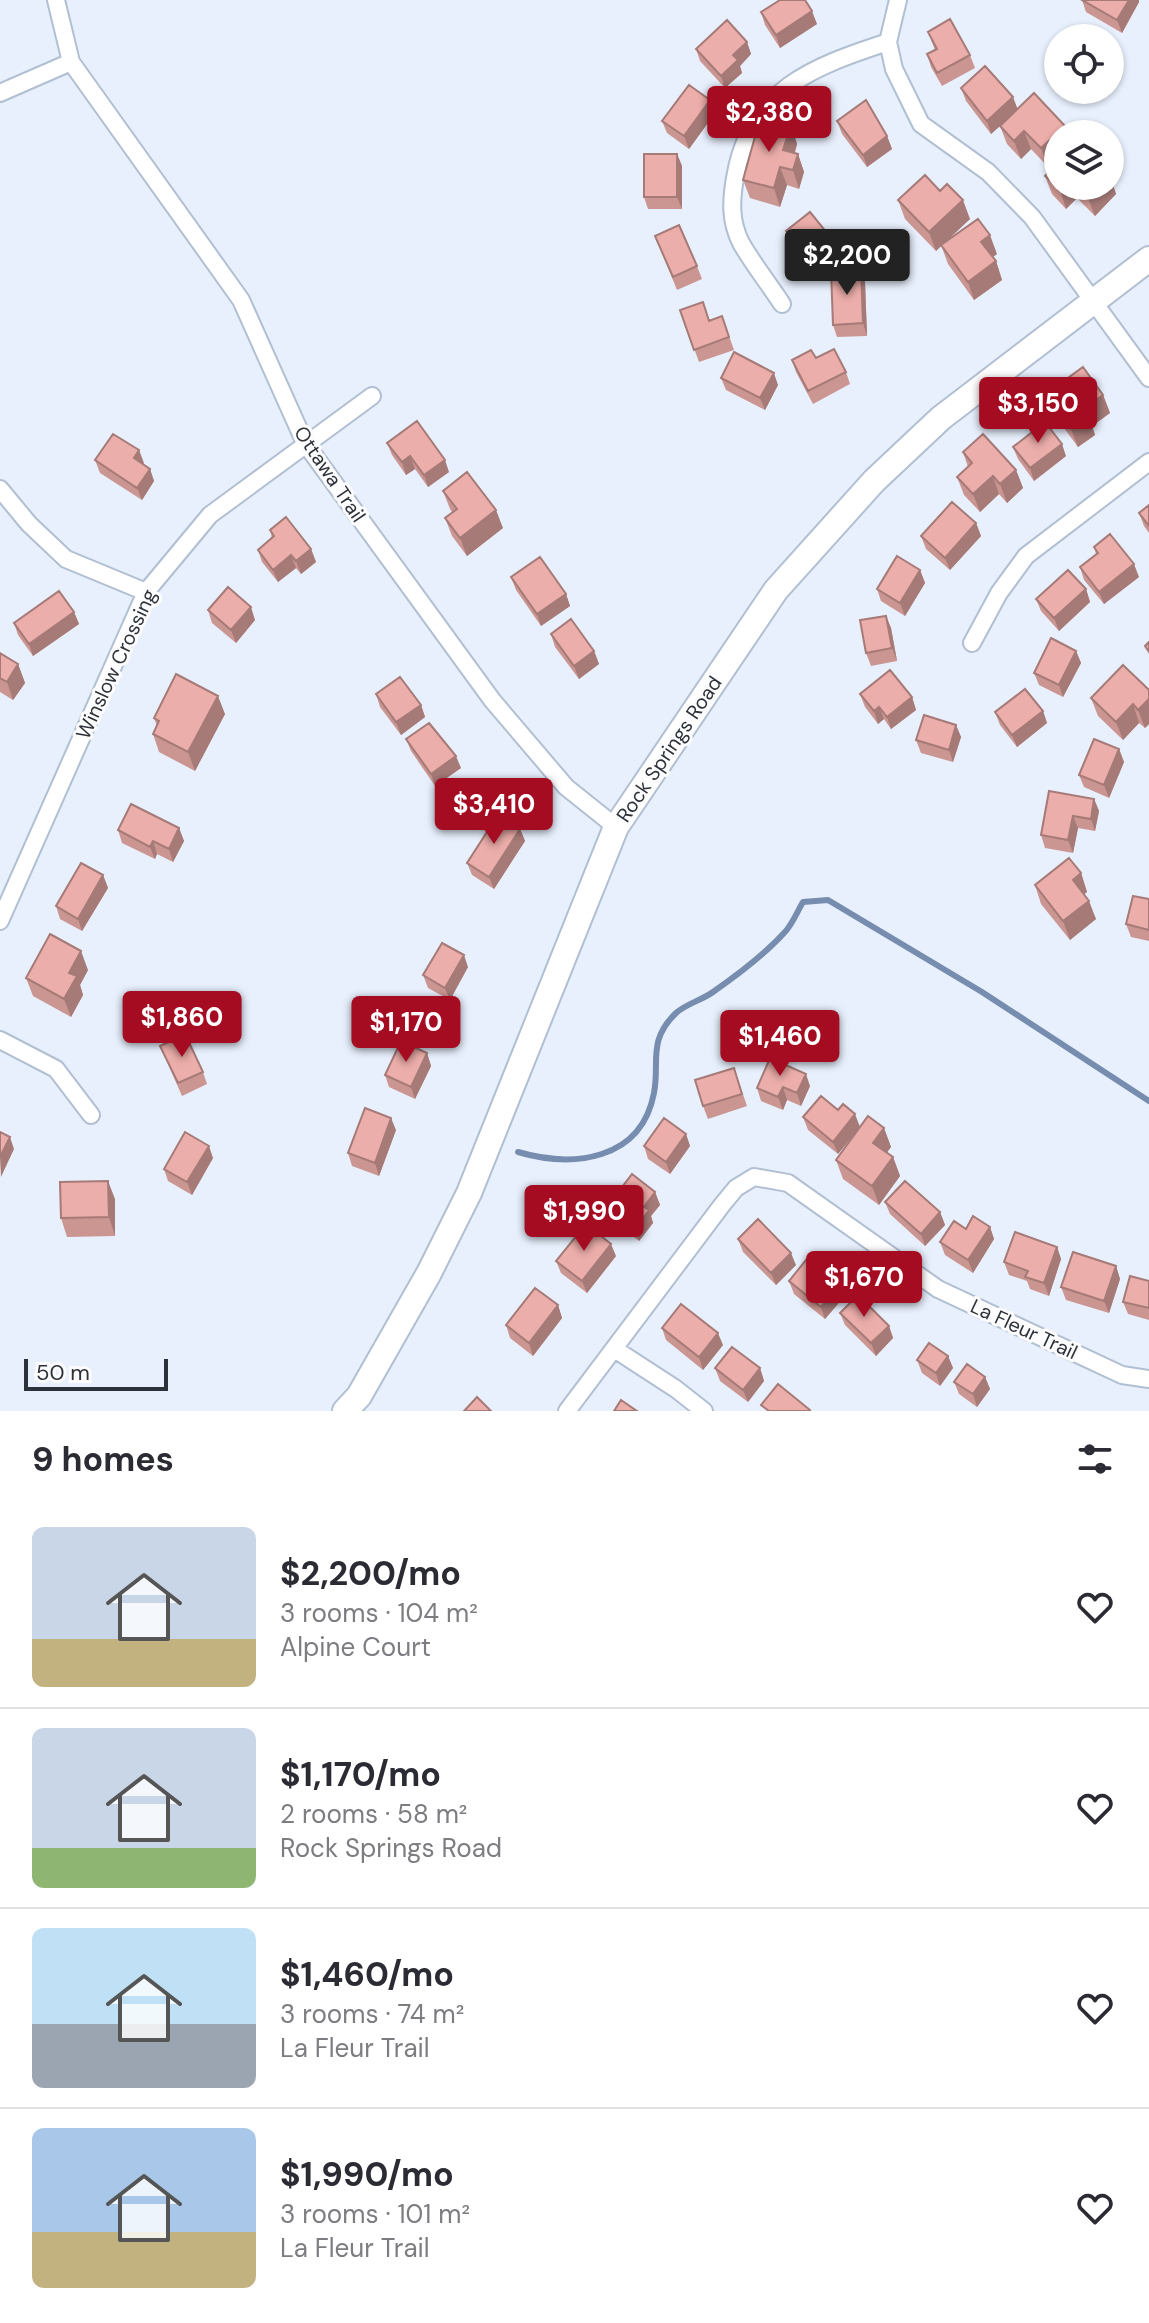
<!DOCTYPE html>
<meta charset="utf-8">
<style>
body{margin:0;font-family:"DM Sans",sans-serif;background:#f2f2f3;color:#2b2b33;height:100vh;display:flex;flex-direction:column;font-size:30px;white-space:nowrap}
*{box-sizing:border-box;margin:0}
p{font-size:26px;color:#7c7c81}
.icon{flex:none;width:44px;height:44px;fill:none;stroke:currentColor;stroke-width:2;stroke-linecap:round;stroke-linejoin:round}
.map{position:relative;height:1411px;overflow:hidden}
.details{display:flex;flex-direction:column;background:#fff;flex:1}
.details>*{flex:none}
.controls{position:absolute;left:1044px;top:24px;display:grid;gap:16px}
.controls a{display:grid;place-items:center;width:80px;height:80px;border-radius:50%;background:#fff;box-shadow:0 2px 6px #0004;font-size:40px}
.scale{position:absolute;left:24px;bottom:20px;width:144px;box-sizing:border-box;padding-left:8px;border:4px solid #2d323a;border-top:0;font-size:22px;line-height:28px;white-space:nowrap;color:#2d323a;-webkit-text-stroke:6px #fcfcfc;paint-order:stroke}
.price{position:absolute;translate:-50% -68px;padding:0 18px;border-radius:8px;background:#a50c22;color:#fff;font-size:26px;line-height:52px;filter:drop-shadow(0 2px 4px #0008)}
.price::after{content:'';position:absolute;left:50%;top:48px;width:24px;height:18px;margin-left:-12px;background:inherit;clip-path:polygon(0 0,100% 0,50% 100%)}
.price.current{background:#222;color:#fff}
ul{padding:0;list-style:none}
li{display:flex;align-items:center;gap:24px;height:200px;padding:0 32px}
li+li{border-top:2px solid #e1e1e2}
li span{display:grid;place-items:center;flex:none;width:224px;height:160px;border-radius:12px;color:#555}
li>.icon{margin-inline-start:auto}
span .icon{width:96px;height:96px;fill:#fffc;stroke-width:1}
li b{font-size:34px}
h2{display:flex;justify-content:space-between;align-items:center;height:96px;padding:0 32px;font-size:34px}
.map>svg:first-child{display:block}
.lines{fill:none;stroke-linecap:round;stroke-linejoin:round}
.stream{stroke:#778daf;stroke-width:6}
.street-casing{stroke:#b1bfd3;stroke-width:20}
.secondary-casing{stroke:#b1bfd3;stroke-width:28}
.street{stroke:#fff;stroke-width:16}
.secondary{stroke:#fff;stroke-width:24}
.wall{fill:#cb9692}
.shaded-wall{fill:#a57a77}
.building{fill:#ecaeaa;stroke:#a57a77;stroke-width:2}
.labels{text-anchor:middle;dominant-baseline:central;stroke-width:6;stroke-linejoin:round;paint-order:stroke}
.street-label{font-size:20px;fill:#2d323a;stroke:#fcfcfc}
</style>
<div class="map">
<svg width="1149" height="1411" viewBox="0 0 1149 1411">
<rect width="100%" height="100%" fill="#e8f0fd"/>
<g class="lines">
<!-- stream -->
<path class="stream" d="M518 1152C573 1168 641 1161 654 1093 660 1062 647 1041 676 1013 686 1004 702 1000 713 992 736 976 765 954 784 933 792 925 797 912 803 902L828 900 982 992 1149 1101"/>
<!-- street casing -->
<g class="street-casing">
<path id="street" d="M56 0 71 62 241 300 305 443 492 700 566 787 616 827
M898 0 888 42 894 69 921 124 988 172 1032 217 1149 378
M0 93 71 62
M782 304C769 284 753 264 741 243 730 221 731 201 735 178 750 89 812 67 888 42
M0 489 29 524 66 559 146 592
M972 643 999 593 1026 556 1149 462
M0 921 146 592 210 515 372 396
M0 1040 56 1069 91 1115
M616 1350 676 1389 704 1411
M567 1411 722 1205 736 1188 754 1177 788 1183 938 1289 1122 1375 1149 1379"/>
</g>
<!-- secondary casing -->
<g class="secondary-casing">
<path id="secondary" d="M345 1411 359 1396 429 1273 469 1193 616 827 776 590 874 481 941 418 1149 259"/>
</g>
<!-- street -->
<use href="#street" class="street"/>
<!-- secondary -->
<use href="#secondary" class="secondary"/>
</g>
<!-- wall -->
<path class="wall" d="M1082 0 1139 2 1122 33 1086 12Z
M761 12 817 24 780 48 765 25Z
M928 32 970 55 975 68 942 86 931 67 927 54 935 50Z
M747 42 751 54 740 66 742 73 725 88 700 61 696 49Z
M961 88 1065 126 1068 134H1058V157L1048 167 1031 149 1021 159 1007 144 1000 126 991 134 966 101Z
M715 113 689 149 667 133 662 121Z
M837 121 887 136 892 149 867 167 842 134Z
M791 125 797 144 795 153 798 154 804 172 799 189 787 185 780 207 750 198 743 180 760 134Z
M677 154 682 166V209H648L644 197Z
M1045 176 1058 186H1110V176L1116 194 1095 216 1077 198 1066 209 1052 194Z
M940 191 970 219 943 244 997 254 993 257 996 261 1002 280 974 300 948 264 941 245 936 251 905 219 898 200Z
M786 231 841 257 813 279 800 262 795 249 791 243Z
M655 236 697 266 702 279 677 290Z
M865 282 867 336 837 337 833 325Z
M680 310 709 320 722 316 734 350 699 362Z
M816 358 846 372 850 384 813 404 796 372 792 360Z
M721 378 778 385 765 410 726 390Z
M1046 394 1103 395 1110 413 1092 426 1095 435 1078 447 1053 413Z
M387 443 449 472 428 487 415 469 406 475 392 455Z
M1013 447 1066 456 1034 481 1018 459Z
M139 450 143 464 150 469 154 481 142 500 100 473 95 460Z
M963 452 1016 470 1023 488 1007 503 999 494 980 512 964 495 957 477 968 467Z
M443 491 503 528 467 556 452 536 445 518 452 512 450 509Z
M1149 505V533L1144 526 1139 513Z
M976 523 981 536 950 570 926 549 921 536Z
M270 530 311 549 316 562 301 574 296 568 278 582 262 562 258 550 272 538Z
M1094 547 1139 577 1104 604 1084 580 1080 567 1096 554Z
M920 570 925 583 905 616 881 601 877 589Z
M511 577 566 594 570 606 541 626 516 590Z
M1086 589 1090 602 1059 631 1041 611 1036 599Z
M208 610 255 620 236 643 212 623Z
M74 612 79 624 33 656 18 635 14 623Z
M886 616 891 628 897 661 871 666 866 653Z
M551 634 594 651 599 664 579 679 555 647Z
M1076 651 1081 663 1063 697 1039 685 1034 673Z
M0 653 18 664 25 683 13 700 0 692Z
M1149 690V724L1145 728 1139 723 1123 740 1098 716 1091 698Z
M376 694 421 705 425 717 401 735 380 707Z
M860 694 912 697 916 710 891 729 884 719 878 724 865 707Z
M1043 711 1047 723 1017 747 1000 725 995 712Z
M225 714 195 771 159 752 153 734 157 726 154 718Z
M956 725 961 737 953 762 921 753 916 740Z
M406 739 461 768 435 786 411 751Z
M1119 749 1124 762 1109 798 1084 787 1079 775Z
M1094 799 1099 811 1095 831 1078 828 1073 853 1045 848 1041 835Z
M179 828 184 841 173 862 157 854 155 859 122 843 118 830Z
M520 829 525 841 494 889 472 875 467 863Z
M1081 873 1087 892 1084 894 1096 919 1070 940 1041 904 1035 885Z
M103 875 108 888 82 931 60 919 56 906Z
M1149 899V941L1131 937 1126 924Z
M468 967 450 1000 428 988 423 975Z
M88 970 80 985 83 995 71 1017 33 996 26 978Z
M160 1046 203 1072 207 1084 182 1096Z
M427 1053 431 1066 415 1099 389 1087 385 1075Z
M734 1068 747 1106 708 1119 703 1106Z
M810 1086 801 1106 787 1100 783 1110 761 1101 757 1088Z
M803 1117 860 1127 838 1154 808 1130Z
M884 1128 891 1147 886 1153 893 1157 900 1176 879 1205 843 1179 836 1160Z
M396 1130 379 1176 352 1166 348 1153Z
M686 1134 690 1146 670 1174 648 1159 644 1146Z
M213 1158 192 1195 168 1181 164 1169Z
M655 1192 660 1205 651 1216 653 1223 639 1241 611 1220 607 1207Z
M115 1199V1236L67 1237 61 1218Z
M885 1202 940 1212 945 1225 925 1246 890 1214Z
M990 1227 994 1239 973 1273 945 1255 940 1242 966 1229Z
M738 1239 796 1265 776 1285 743 1252Z
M1057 1247 1061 1259 1049 1296 1030 1289 1027 1281 1009 1275 1004 1262Z
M616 1256 587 1293 561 1273 556 1261Z
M1116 1266 1120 1279 1109 1313 1066 1300 1061 1287Z
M789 1281 838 1285 843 1298 825 1319 794 1294Z
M1149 1281V1320L1128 1314 1123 1302Z
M558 1305 562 1318 533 1356 510 1338 506 1325Z
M840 1313 889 1326 893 1338 876 1356 845 1325Z
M662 1328 723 1345 703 1370 666 1340Z
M948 1356 953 1368 940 1386 922 1373 917 1360Z
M715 1368H760L764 1381 748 1402 720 1381Z
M985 1377 990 1389 977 1407 959 1394 954 1382Z"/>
<!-- shaded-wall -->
<path class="shaded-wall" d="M1129 0H1139V2L1122 33 1117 20Z
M812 11 817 24 780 48 776 35Z
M747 42 751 54 740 66 742 73 725 88 721 76 733 55Z
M1013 97 1018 110 991 134 987 121Z
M710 100 715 113 689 149 684 136Z
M791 125 797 144 790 168 783 150Z
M1065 126 1068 134H1058V157L1048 167 1041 148Z
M1024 131 1031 149 1021 159 1014 141Z
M887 136 892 149 867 167 863 155Z
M677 154 682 166V209L677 197Z
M798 154 804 172 799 189 793 170Z
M780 167 787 185 780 207 774 188Z
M1110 176 1116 194 1095 216 1088 198 1100 186H1110Z
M1064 186H1072L1077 198 1066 209 1060 190Z
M963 200 970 219 936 251 929 232Z
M990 235 997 254 988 260 981 242Z
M836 244 841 257 813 279 808 266Z
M996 261 1002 280 974 300 968 282Z
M861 269 865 282 867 336 863 323Z
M774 373 778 385 765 410 760 398Z
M1103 395 1110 413 1092 426 1095 435 1078 447 1071 429 1083 409Z
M1062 444 1066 456 1034 481 1030 468Z
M139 450 144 463 138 470 134 458Z
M410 456 415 469 406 475 402 462Z
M445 460 449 472 428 487 424 475Z
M150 469 154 481 142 500 137 488Z
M1016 470 1023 488 1007 503 1000 484Z
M993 476 999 494 980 512 973 494Z
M496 510 503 528 467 556 460 538Z
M976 523 981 536 950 570 945 558Z
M311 549 316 562 301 574 296 561Z
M291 555 296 568 278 582 273 570Z
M1134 564 1139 577 1104 604 1099 592Z
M920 570 925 583 905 616 900 603Z
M1086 589 1090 602 1059 631 1054 618Z
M566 594 570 606 541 626 537 614Z
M251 607 255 620 236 643 231 630Z
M74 612 79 624 33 656 29 644Z
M886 616 891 628 897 661 892 648Z
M594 651 599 664 579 679 574 666Z
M1076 651 1081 663 1063 697 1059 685Z
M18 664 25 683 13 700 7 682Z
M218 696 225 714 195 771 188 752Z
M912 697 916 710 891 729 887 717Z
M1149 699V724L1145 728 1138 710Z
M1133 704 1139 723 1123 740 1116 722Z
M421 705 425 717 401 735 396 722Z
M879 707 884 719 878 724 874 711Z
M1043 711 1047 723 1017 747 1012 735Z
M956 725 961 737 953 762 949 750Z
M1119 749 1124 762 1109 798 1104 785Z
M456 756 461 768 435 786 431 774Z
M1094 799 1099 811 1095 831 1091 819Z
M1073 816 1078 828 1073 853 1068 840Z
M179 828 184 841 173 862 169 849Z
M520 829 525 841 494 889 489 877Z
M153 841 157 854 155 859 150 847Z
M1081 873 1087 892 1079 898 1073 880Z
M103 875 108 888 82 931 78 919Z
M1089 901 1096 919 1070 940 1063 921Z
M81 951 88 970 80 985 83 995 71 1017 64 999 69 973Z
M464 955 468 967 450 1000 445 988Z
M427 1053 431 1066 415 1099 411 1087Z
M806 1074 810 1086 801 1106 797 1093Z
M783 1087 787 1100 783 1110 778 1097Z
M855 1114 860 1127 838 1154 833 1142Z
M391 1118 396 1130 379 1176 375 1163Z
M884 1128 891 1147 880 1162 873 1143Z
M686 1134 690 1146 670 1174 666 1162Z
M10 1137 14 1149 1 1177 0 1157Z
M209 1146 213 1158 192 1195 187 1182Z
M893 1157 900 1176 879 1205 872 1186Z
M108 1181 115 1199V1236L109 1217Z
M655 1192 660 1205 651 1216 653 1223 639 1241 635 1229 644 1207Z
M940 1212 945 1225 925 1246 921 1234Z
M990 1227 994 1239 973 1273 968 1260Z
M611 1244 616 1256 587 1293 582 1281Z
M1057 1247 1061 1259 1049 1296 1044 1283Z
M791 1253 796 1265 776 1285 771 1273Z
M1116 1266 1120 1279 1109 1313 1104 1301Z
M838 1285 843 1298 825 1319 821 1307Z
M558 1305 562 1318 533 1356 529 1343Z
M889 1326 893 1338 876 1356 871 1343Z
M718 1333 723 1345 703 1370 699 1357Z
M948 1356 953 1368 940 1386 936 1373Z
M760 1368 764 1381 748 1402 743 1390Z
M985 1377 990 1389 977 1407 973 1394Z"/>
<!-- building -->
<path class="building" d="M780 0H805L812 11 776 35 761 12Z
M1082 0H1129L1117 20Z
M950 19 970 55 937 73 927 54 937 49 928 32Z
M727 20 747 42 733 55 738 60 721 76 696 49Z
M985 66 1013 97 987 121 961 88Z
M689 85 710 100 684 136 662 121Z
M1034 93 1065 126 1041 148 1024 131 1014 141 1000 126Z
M866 100 887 136 863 155 837 121Z
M765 118 791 125 783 150 798 154 793 170 780 167 774 188 743 180 756 133 760 134Z
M644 154H677V197H644Z
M1058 162V186H1064L1060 190 1045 176Z
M925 175 940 191 947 184 963 200 929 232 898 200Z
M1076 186H1100L1088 198Z
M810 212 836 244 808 266 795 249 799 247 786 231Z
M978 219 990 235 981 242 996 261 968 282 941 245Z
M679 225 697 266 673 277 655 236Z
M861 269 863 323 833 325 831 270Z
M703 302 709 321 722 316 729 337 694 350 680 310Z
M834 349 846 372 808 391 792 360 811 350 816 358Z
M734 352 774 373 760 398 721 378Z
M1083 367 1103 395 1083 409 1088 416 1071 429 1046 394Z
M417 421 445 460 424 475 410 456 402 462 387 443Z
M1045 422 1062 444 1030 468 1013 447Z
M113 434 139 450 134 458 150 469 137 488 95 460Z
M983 434 1016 470 1000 484 993 476 973 494 957 477 972 463 963 452Z
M467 472 496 510 460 538 445 518 457 509 443 491Z
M952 502 976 523 945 558 921 536Z
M1149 505V526L1139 513Z
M286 517 311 549 296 561 291 555 273 570 258 550 274 536 270 530Z
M1110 534 1134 564 1099 592 1080 567 1098 553 1094 547Z
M897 556 920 570 900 603 877 589Z
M540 557 566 594 537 614 511 577Z
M1068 570 1086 589 1054 618 1036 599Z
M228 587 251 607 231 630 208 610Z
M59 591 74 612 29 644 14 623Z
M886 616 892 648 866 653 860 620Z
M571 619 594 651 574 666 551 634Z
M1051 638 1076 651 1059 685 1034 673Z
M1149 642V652L1145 646Z
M0 653 18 664 7 682 0 678Z
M1123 665 1149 690V699L1138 710 1133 704 1116 722 1091 698Z
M890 670 912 697 887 717 879 707 874 711 860 694Z
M176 674 218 696 188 752 153 734 159 721 154 718Z
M400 677 421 705 396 722 376 694Z
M1025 689 1043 711 1012 735 995 712Z
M924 715 956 725 949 750 916 740Z
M429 723 456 756 431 774 406 739Z
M1094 739 1119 749 1104 785 1079 775Z
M1049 791 1094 799 1091 819 1073 816 1068 840 1041 835Z
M131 804 179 828 169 849 153 841 150 847 118 830Z
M498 815 520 829 489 877 467 863Z
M1069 858 1081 873 1073 880 1089 901 1063 921 1035 885Z
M81 863 103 875 78 919 56 906Z
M1133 896 1149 899V930L1126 924Z
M50 934 81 951 69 973 77 976 64 999 26 978Z
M442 943 464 955 445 988 423 975Z
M185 1034 203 1072 178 1083 160 1046Z
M401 1041 427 1053 411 1087 385 1075Z
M770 1058 806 1074 797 1093 783 1087 778 1097 757 1088Z
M734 1068 742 1094 703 1106 695 1080Z
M821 1096 838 1110 843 1104 855 1114 833 1142 803 1117Z
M365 1108 391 1118 375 1163 348 1153Z
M868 1116 884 1128 873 1143 893 1157 872 1186 836 1160Z
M664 1118 686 1134 666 1162 644 1146Z
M0 1132 10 1137 0 1157Z
M185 1132 209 1146 187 1182 164 1169Z
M632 1174 655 1192 644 1207 649 1210 635 1229 607 1207Z
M108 1181 109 1217 61 1218 60 1182Z
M905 1181 940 1212 921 1234 885 1202Z
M973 1216 990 1227 968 1260 940 1242 954 1221 966 1229Z
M758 1219 791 1253 771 1273 738 1239Z
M586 1224 611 1244 582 1281 556 1261Z
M1015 1232 1057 1247 1044 1283 1025 1277 1028 1271 1004 1262Z
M1073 1252 1116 1266 1104 1301 1061 1287Z
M806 1260 838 1285 821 1307 789 1281Z
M1130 1276 1149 1281V1308L1123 1302Z
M535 1288 558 1305 529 1343 506 1325Z
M858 1295 889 1326 871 1343 840 1313Z
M681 1304 718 1333 699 1357 662 1328Z
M929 1343 948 1356 936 1373 917 1360Z
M732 1347 760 1368 743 1390 715 1368Z
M967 1364 985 1377 973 1394 954 1382Z
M778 1384 810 1410 809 1411H769L761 1405Z
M477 1397 491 1411H464Z
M621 1400 637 1411H614Z"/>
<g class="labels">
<!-- street labels -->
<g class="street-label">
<text transform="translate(330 474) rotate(56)">Ottawa Trail</text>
<text transform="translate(116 664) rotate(-65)">Winslow Crossing</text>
<text transform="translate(669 749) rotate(-56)">Rock Springs Road</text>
<text transform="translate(1024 1329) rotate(25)">La Fleur Trail</text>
</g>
</g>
</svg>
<div class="controls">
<a><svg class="icon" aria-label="locate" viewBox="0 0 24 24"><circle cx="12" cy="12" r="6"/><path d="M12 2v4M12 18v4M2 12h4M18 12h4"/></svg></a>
<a><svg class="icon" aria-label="layers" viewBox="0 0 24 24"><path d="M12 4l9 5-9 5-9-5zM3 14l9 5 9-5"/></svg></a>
</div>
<div class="scale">50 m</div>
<b class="price" style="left:769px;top:154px">$2,380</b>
<b class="price current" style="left:847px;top:297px">$2,200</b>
<b class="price" style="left:1038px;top:445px">$3,150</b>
<b class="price" style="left:494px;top:846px">$3,410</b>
<b class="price" style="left:182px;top:1059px">$1,860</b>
<b class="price" style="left:406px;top:1064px">$1,170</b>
<b class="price" style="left:780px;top:1078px">$1,460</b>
<b class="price" style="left:584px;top:1253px">$1,990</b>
<b class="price" style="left:864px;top:1319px">$1,670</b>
</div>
<section class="details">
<h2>9 homes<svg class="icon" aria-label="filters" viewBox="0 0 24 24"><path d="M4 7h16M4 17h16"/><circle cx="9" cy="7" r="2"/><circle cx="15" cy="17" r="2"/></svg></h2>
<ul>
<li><span style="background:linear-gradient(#c9d6e8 70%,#c2b280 0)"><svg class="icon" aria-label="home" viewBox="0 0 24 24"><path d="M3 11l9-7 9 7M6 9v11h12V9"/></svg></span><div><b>$2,200/mo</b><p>3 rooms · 104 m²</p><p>Alpine Court</p></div><svg class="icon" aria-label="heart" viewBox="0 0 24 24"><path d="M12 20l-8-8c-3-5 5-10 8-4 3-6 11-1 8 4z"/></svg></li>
<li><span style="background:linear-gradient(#c9d6e8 75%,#8fb573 0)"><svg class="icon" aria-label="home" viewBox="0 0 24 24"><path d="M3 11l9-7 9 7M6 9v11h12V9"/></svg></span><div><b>$1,170/mo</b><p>2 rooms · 58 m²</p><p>Rock Springs Road</p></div><svg class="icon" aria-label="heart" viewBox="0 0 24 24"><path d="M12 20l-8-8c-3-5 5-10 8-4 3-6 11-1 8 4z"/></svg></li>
<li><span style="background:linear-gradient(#bfe0f5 60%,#9aa5b1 0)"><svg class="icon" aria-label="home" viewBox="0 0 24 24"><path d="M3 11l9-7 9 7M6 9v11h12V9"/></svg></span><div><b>$1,460/mo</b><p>3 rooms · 74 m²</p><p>La Fleur Trail</p></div><svg class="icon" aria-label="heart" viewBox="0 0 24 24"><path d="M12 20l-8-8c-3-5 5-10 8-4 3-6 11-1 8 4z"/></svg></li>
<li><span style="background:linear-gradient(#a9c7e8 65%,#c2b280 0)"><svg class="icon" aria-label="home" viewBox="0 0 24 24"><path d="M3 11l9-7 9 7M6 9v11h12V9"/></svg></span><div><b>$1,990/mo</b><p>3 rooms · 101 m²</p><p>La Fleur Trail</p></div><svg class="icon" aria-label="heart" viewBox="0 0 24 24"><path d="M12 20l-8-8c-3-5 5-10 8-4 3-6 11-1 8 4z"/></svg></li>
</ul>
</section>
